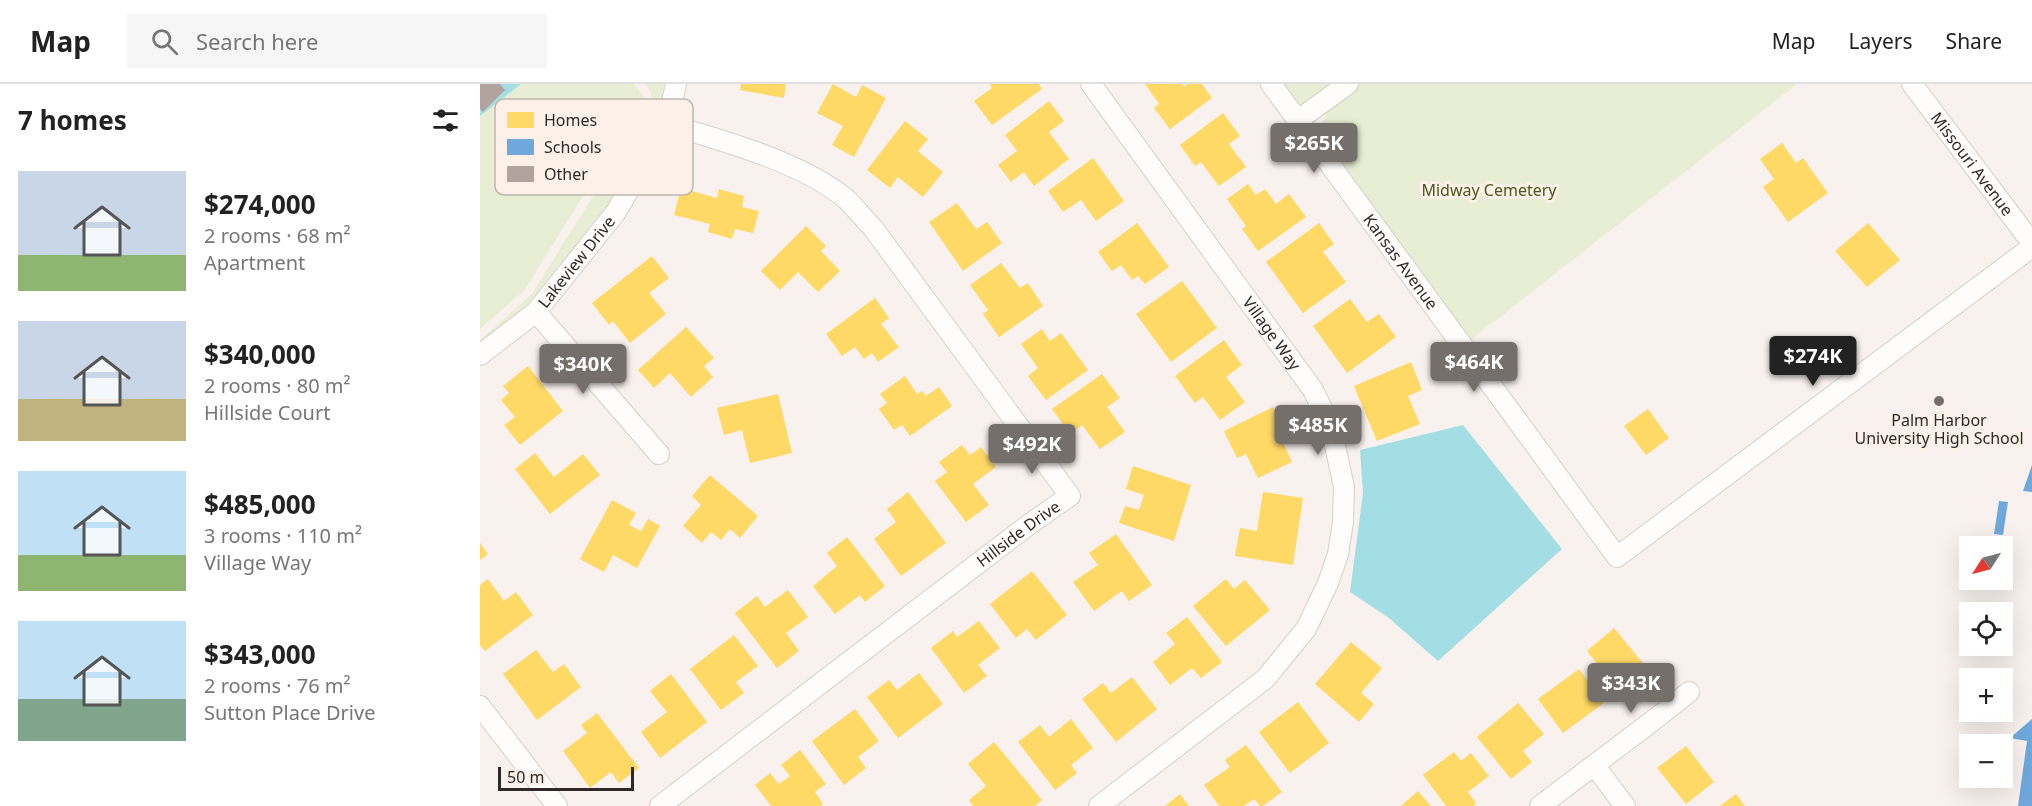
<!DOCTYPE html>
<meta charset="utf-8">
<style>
body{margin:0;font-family:"Noto Sans",sans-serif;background:#f6f6f6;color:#222;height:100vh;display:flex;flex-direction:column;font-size:22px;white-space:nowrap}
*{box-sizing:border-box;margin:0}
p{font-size:20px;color:#767676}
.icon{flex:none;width:33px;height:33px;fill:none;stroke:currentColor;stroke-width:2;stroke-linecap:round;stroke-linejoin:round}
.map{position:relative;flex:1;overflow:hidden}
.drawer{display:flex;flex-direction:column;background:#fff;width:480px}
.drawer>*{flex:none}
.needle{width:39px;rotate:234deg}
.buttons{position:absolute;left:1479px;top:452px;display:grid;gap:12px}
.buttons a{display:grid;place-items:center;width:54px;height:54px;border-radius:0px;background:#fff;box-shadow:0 6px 24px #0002;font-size:30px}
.scale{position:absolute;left:18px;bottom:15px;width:136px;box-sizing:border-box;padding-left:6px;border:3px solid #2e2926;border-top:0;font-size:16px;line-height:21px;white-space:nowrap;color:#2e2926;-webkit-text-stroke:4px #fdf0e9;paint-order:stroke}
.price{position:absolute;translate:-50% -51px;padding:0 14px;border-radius:6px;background:#756f6c;color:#fff;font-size:20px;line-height:39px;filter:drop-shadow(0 2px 3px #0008)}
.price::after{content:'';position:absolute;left:50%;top:36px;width:18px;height:14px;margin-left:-9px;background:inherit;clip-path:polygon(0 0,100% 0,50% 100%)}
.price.selected{background:#222;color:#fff}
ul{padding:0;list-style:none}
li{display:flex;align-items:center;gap:18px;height:150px;padding:0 18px}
li span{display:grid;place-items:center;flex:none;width:168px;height:120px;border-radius:0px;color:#555}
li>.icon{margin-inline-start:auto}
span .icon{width:72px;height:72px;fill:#fffc;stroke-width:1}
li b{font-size:26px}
h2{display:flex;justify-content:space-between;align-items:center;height:72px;padding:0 18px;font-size:26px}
header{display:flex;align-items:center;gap:36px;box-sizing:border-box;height:84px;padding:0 30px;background:#fff;border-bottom:2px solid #e0e0e0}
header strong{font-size:28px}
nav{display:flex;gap:33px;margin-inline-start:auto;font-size:21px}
.search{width:420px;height:54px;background:#f6f6f6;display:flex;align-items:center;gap:15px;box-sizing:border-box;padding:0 21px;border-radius:0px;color:#767676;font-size:22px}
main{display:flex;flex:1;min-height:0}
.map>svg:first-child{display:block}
.green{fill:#e7eed3}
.water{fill:#a3dee5}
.homes{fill:#ffd966}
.schools{fill:#6fa8dc}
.building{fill:#b2a39f}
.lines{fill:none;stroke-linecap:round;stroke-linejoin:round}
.street-casing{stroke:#d5cfcd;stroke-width:22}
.street{stroke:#fefdfc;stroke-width:20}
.poi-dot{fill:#756f6c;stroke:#fdf0e9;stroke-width:2}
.labels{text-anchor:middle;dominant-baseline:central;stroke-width:6;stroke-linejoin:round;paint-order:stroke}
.street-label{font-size:16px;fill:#2e2926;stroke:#fdf0e9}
.park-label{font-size:16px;fill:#475b1a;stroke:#fdf0e9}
.poi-label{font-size:16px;fill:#2e2926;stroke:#fdf0e9}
.key{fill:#fdf0e9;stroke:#bfb4ae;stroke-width:1.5}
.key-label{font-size:16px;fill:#2e2926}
</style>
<header>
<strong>Map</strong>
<div class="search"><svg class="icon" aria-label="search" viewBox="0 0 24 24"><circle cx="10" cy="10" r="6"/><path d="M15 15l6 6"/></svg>Search here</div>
<nav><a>Map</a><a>Layers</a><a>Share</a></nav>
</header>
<main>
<section class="drawer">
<h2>7 homes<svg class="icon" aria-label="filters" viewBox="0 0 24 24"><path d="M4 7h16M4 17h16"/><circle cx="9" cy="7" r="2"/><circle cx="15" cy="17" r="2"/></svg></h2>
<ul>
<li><span style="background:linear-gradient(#c9d6e8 70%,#8fb573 0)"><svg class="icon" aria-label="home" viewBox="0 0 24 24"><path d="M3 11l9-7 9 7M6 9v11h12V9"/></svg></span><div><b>$274,000</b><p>2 rooms · 68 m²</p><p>Apartment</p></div></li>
<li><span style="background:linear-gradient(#c9d6e8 65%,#c2b280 0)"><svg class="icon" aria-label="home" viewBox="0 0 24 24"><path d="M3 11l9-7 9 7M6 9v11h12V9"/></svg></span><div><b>$340,000</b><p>2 rooms · 80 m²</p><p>Hillside Court</p></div></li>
<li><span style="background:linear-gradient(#bfe0f5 70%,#8fb573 0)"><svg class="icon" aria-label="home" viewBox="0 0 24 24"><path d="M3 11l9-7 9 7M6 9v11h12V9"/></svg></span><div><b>$485,000</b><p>3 rooms · 110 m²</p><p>Village Way</p></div></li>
<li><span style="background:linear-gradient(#bfe0f5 65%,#7fa58c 0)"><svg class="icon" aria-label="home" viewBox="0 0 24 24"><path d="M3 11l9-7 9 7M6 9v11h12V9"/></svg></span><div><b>$343,000</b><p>2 rooms · 76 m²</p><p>Sutton Place Drive</p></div></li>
</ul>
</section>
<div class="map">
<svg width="1552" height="722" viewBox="0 0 1552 722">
<rect width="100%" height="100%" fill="#f8f1ee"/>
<!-- green -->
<path class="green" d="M0 0H154L164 13 44 207 0 245Z
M165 0H184L177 38 128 123 49 221 0 259V256L52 210 172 18 171 8Z
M804 0H852L821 22Z
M877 0H1317L988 258 838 52 850 20Z"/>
<!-- water -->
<path class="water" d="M0 0H41L0 32Z
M983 341 1082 465 958 577 909 534 870 508 883 409 880 366Z"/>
<!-- homes -->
<path class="homes" d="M261 0H306L304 14 260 6Z
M353 0 376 13 382 1 406 14 374 73 352 61 363 42 337 29Z
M510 0H559L562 5 512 41 494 17 512 4Z
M665 0H702L704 3 707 0H722L732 14 690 45 674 24 679 20Z
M569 17 584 37 569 48 589 75 554 102 544 88 531 98 518 81 537 67 525 51Z
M743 29 760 52 749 60 766 83 739 102 721 78 715 82 700 61Z
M425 37 448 55 438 67 463 88 443 113 418 93 410 104 387 86Z
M1302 59 1316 79 1323 74 1348 109 1308 138 1283 103 1294 95 1280 75Z
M613 74 644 117 616 137 601 116 583 128 568 107Z
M768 100 776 111 785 105 796 120 809 110 826 133 778 167 762 145 766 142 747 115Z
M201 104 237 114 239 105 264 112 262 123 279 127 273 149 255 145 252 155 228 148 230 140 194 131Z
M477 119 496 145 507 138 522 159 483 187 449 138Z
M657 139 689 183 665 200 658 192 652 196 641 181 632 187 618 168Z
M839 139 854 160 843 168 866 198 823 229 786 178Z
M1388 139 1420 176 1387 203 1355 167Z
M326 142 346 162 341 167 360 187 338 208 318 188 300 206 281 187Z
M172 172 189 194 169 209 186 230 150 259 133 237 129 241 112 219Z
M521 179 540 204 548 199 563 222 519 253 503 230 508 226 490 201Z
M702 197 737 244 691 278 656 230Z
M395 214 409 234 401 240 419 263 398 278 392 269 384 275 375 263 362 272 346 250Z
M870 215 887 238 899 230 916 253 867 289 833 242Z
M206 243 234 274 224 282 233 293 211 313 190 289 174 304 158 286Z
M562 245 570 257 581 249 608 286 566 316 548 292 558 284 541 260Z
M744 256 762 281 746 293 765 318 740 336 723 313 715 319 695 292Z
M931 278 942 306 928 312 940 340 897 357 874 302Z
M48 282 83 327 40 361 24 341 35 333 21 316 29 309 23 302Z
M622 290 640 314 627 323 645 348 620 365 602 341 590 350 572 325Z
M425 292 437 310 442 307 446 312 459 303 472 322 430 352 422 341 414 346 399 325 407 319 400 310Z
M298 310 312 369 270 379 262 346 244 351 237 324Z
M793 323 808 353 802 356 812 378 778 394 766 370 757 374 744 347Z
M1168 325 1189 354 1166 371 1144 342Z
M482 361 490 371 501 363 516 383 493 400 509 421 486 438 455 397 467 388 459 378Z
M55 369 74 393 103 370 120 391 70 430 35 385Z
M653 382 711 401 694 457 639 439 645 422 659 426 664 411 646 405Z
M230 391 278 432 260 454 250 445 241 456 231 448 222 459 203 442 221 421 212 412Z
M428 408 466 459 421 492 394 455 416 438 407 425Z
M783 408 823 414 813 481 755 472 760 444 777 447Z
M132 416 156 429 149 441 161 447 168 435 180 442 157 484 133 471 124 488 100 475Z
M636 450 672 501 649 517 642 507 614 527 593 498 618 481 609 469Z
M367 453 405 502 385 518 380 511 355 530 333 502 357 482 347 469Z
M0 459 8 470 0 476Z
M552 487 587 531 556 556 547 545 536 554 510 520Z
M8 495 24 517 36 508 53 531 5 567 0 561V501Z
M746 495 754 505 765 496 790 526 746 562 713 522Z
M308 506 328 533 306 549 319 567 297 584 255 529 277 512 285 523Z
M707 533 742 578 721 594 712 584 690 601 673 578 695 560 686 549Z
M499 537 520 564 498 581 507 592 484 609 451 564 473 547 477 553Z
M1134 544 1167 584 1149 599 1141 589 1131 597 1107 567Z
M254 551 278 582 256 598 264 609 241 626 210 585Z
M871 558 902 584 881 609 894 620 879 638 835 600Z
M56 566 73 588 84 580 101 603 57 636 23 590Z
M1099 585 1124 619 1083 649 1058 615Z
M439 589 463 620 418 654 387 613 409 596 417 606Z
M191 590 227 638 180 674 161 648 187 628 170 607Z
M652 593 677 625 636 658 602 615 623 599 631 609Z
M818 618 849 659 810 689 779 648Z
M1038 619 1064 650 1043 667 1052 678 1031 695 997 653Z
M375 625 399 657 378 673 386 684 364 701 332 657Z
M117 629 159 684 139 699 131 688 110 704 83 667 107 649 101 641Z
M591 635 613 664 591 681 597 689 575 706 538 658 560 641 569 653Z
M514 658 562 716 555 722H493L489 716 506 702 488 680Z
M766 661 802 708 783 722H780L774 715 764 722H739L724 701 750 683 745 676Z
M1206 662 1234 698 1206 720 1177 684Z
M320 666 346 700 335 708 343 720 340 722H291L275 701 290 689 299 700 310 692 301 681Z
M974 668 981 677 991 669 1009 692 988 708 996 719 993 722H966L943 691Z
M938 707 951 722H921Z
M700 710 709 722H685Z
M1256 710 1265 722H1240Z"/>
<!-- schools -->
<path class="schools" d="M1552 381V408L1543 407Z
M1519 417 1528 418 1523 451 1514 450Z
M1552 635V722H1538L1547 657 1530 654Z"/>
<!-- building -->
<path class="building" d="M0 0H20L25 6 3 28 0 25Z"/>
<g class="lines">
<!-- street casing -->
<g class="street-casing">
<g id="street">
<path id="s1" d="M611 0 833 306 851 343 864 403 863 438 858 470 848 499 826 545 785 595 619 722"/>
<path id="s2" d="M791 0 1137 473 1552 163"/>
<path id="s3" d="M1432 0 1552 159"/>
<path d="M818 36 868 0"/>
<path d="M56 228 179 370"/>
<path id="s4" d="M0 271 56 228 136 128 187 40 196 0"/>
<path d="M0 622 77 722"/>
<path d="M1114 681 1145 722"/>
<path id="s5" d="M180 722 551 439 590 412 393 144C384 135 375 123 365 114 321 78 241 56 187 40"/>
<path d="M1060 722 1179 632 1209 608"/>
</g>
</g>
<!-- street -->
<use href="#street" class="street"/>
</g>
<!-- markers -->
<circle class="poi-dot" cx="1459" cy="317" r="6"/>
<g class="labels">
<!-- street labels -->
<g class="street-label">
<text stroke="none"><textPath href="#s3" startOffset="100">Missouri Avenue</textPath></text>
<text stroke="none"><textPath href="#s4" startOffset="135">Lakeview Drive</textPath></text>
<text stroke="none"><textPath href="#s2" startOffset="220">Kansas Avenue</textPath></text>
<text stroke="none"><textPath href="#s1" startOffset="308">Village Way</textPath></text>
<text stroke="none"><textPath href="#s5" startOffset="450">Hillside Drive</textPath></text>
</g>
<!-- park labels -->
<g class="park-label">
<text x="1009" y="106">Midway Cemetery</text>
</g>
<!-- poi labels -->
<g class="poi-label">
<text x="1459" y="336">Palm Harbor<tspan x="1459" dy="18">University High School</tspan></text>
</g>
</g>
<!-- legend -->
<rect x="15" y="15" width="198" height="96" rx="9" class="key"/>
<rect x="27" y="28" width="27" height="16" fill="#ffd966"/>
<rect x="27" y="55" width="27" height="16" fill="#6fa8dc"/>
<rect x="27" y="82" width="27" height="16" fill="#b2a39f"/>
<g class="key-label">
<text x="64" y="42">Homes</text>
<text x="64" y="69">Schools</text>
<text x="64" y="96">Other</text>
</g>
</svg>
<div class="buttons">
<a><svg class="needle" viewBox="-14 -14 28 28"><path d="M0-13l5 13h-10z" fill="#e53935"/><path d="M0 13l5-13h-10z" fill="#767676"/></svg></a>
<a><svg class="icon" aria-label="locate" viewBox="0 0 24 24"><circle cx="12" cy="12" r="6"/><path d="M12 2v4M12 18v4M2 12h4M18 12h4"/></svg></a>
<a>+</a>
<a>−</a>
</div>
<div class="scale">50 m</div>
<b class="price" style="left:834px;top:90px">$265K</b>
<b class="price selected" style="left:1333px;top:303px">$274K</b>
<b class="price" style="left:994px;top:309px">$464K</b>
<b class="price" style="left:103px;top:311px">$340K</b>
<b class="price" style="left:838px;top:372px">$485K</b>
<b class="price" style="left:552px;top:391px">$492K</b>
<b class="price" style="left:1151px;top:630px">$343K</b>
</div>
</main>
